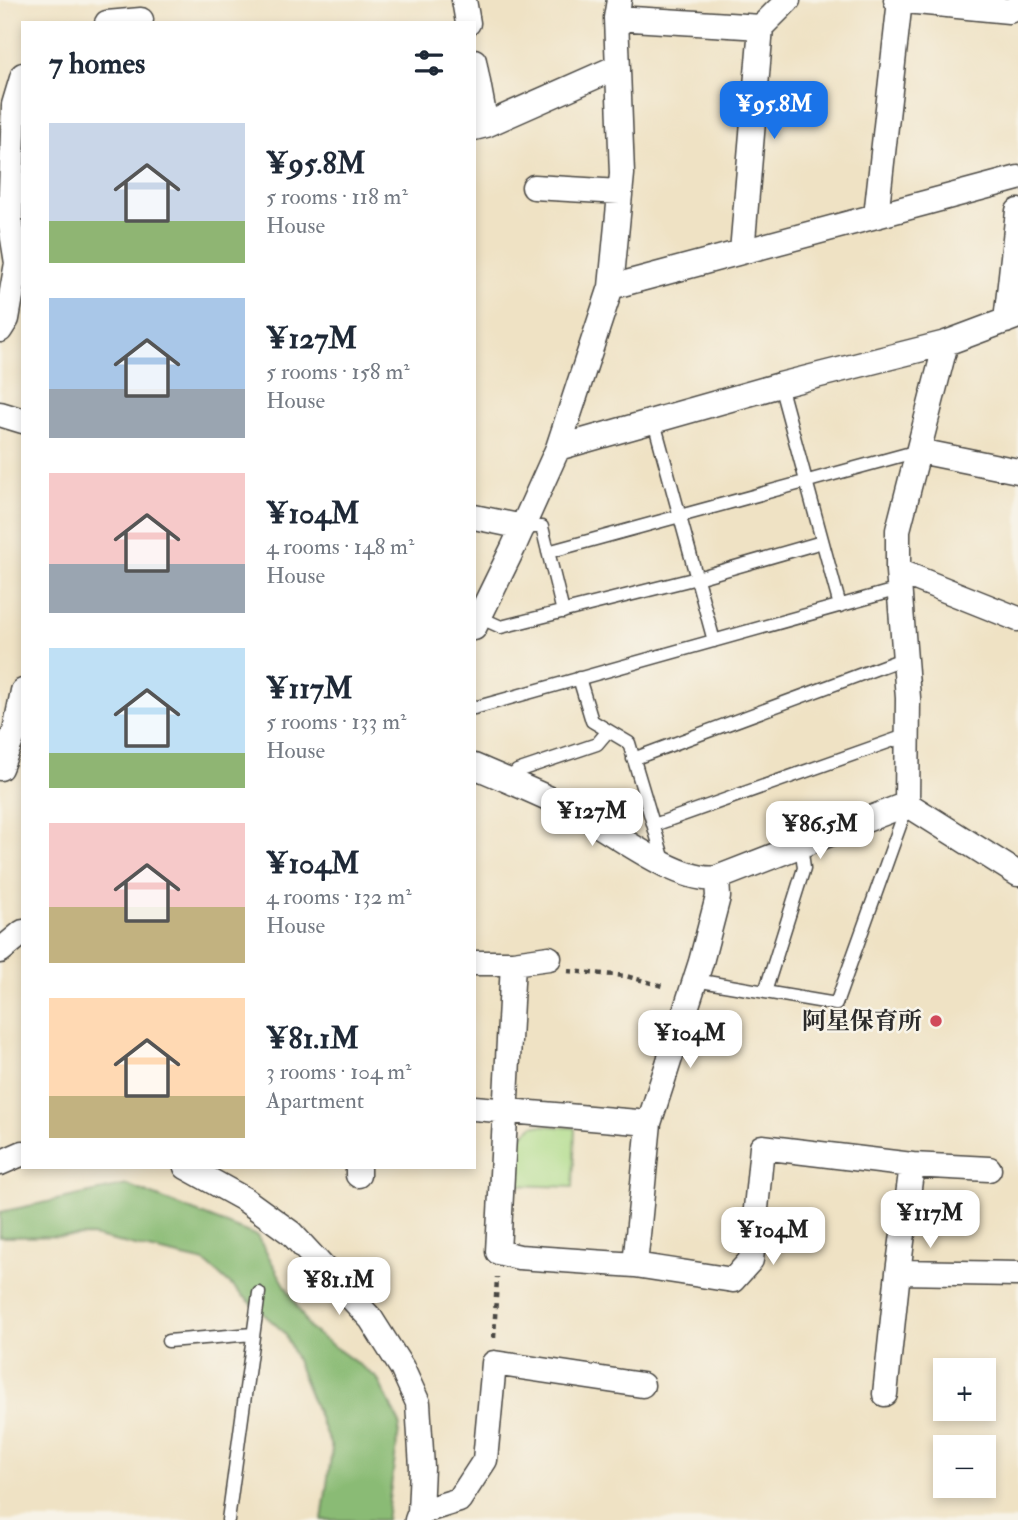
<!DOCTYPE html>
<meta charset="utf-8">
<style>
body{margin:0;font-family:"IM FELL Double Pica","Noto Serif JP",serif;background:#f2f2f3;color:#1f2937;height:100vh;display:flex;flex-direction:column;font-size:26px;white-space:nowrap}
*{box-sizing:border-box;margin:0}
p{font-size:23px;color:#747a83}
.icon{flex:none;width:38px;height:38px;fill:none;stroke:currentColor;stroke-width:2;stroke-linecap:round;stroke-linejoin:round}
.map{position:relative;flex:1;overflow:hidden}
.drawer{position:absolute;left:21px;top:21px;width:455px;height:1148px;display:flex;flex-direction:column;background:#fff;border-radius:0px;box-shadow:0 4px 10px #0003}
.drawer>*{flex:none}
.controls{position:absolute;left:933px;top:1358px;display:grid;gap:14px}
.controls a{display:grid;place-items:center;width:63px;height:63px;border-radius:0px;background:#fff;box-shadow:0 4px 10px #0003;font-size:35px}
.price{position:absolute;translate:-50% -60px;padding:0 16px;border-radius:14px;background:#fff;color:#222;font-size:23px;line-height:46px;filter:drop-shadow(0 2px 4px #0008)}
.price::after{content:'';position:absolute;left:50%;top:42px;width:21px;height:16px;margin-left:-10px;background:inherit;clip-path:polygon(0 0,100% 0,50% 100%)}
.price.active{background:#1a73e8;color:#fff}
ul{padding:0;list-style:none}
li{display:flex;align-items:center;gap:21px;height:175px;padding:0 28px}
li span{display:grid;place-items:center;flex:none;width:196px;height:140px;border-radius:0px;color:#555}
li>.icon{margin-inline-start:auto}
span .icon{width:84px;height:84px;fill:#fffc;stroke-width:1}
li b{font-size:30px}
h2{display:flex;justify-content:space-between;align-items:center;height:84px;padding:0 28px;font-size:30px}
.map>svg:first-child{display:block}
.green{fill:#aedb88;stroke:#6c835a;stroke-width:2}
.forest{fill:#8abb74;stroke:#5a7350;stroke-width:2}
.lines{fill:none;stroke-linecap:round;stroke-linejoin:round}
.service-casing{stroke:#484642;stroke-width:15}
.minor-casing{stroke:#484642;stroke-width:27}
.path{stroke:#484642;stroke-width:4.5;stroke-dasharray:5 5;stroke-linecap:butt}
.service{stroke:#fff;stroke-width:12}
.minor{stroke:#fff;stroke-width:24}
.poi-dot{fill:#d1495b;stroke:#f7f3e8;stroke-width:2.5}
.labels{text-anchor:middle;dominant-baseline:central;stroke-width:5;stroke-linejoin:round;paint-order:stroke}
.poi-label{font-size:24px;font-weight:bold;fill:#2b2b2b;stroke:#f7f3e8;text-anchor:end}
</style>
<div class="map">
<svg width="1018" height="1520" viewBox="0 0 1018 1520">
<rect width="100%" height="100%" fill="#f7f3e8"/>
<filter id="ink" filterUnits="userSpaceOnUse"><feTurbulence type="fractalNoise" baseFrequency=".0143" numOctaves="2"/><feDisplacementMap in="SourceGraphic" scale="14" xChannelSelector="R" yChannelSelector="G"/><feConvolveMatrix kernelMatrix="1 2 1 2 8 2 1 2 1" color-interpolation-filters="sRGB"/></filter>
<filter id="wash" filterUnits="userSpaceOnUse"><feTurbulence type="fractalNoise" baseFrequency=".00686" numOctaves="4" result="noise"/><feDisplacementMap in="SourceGraphic" scale="28" xChannelSelector="R" yChannelSelector="G"/><feGaussianBlur stdDeviation="1.57" result="paint"/><feColorMatrix in="noise" values="0 0 0 0 0 0 0 0 0 0 0 0 0 0 0 0 0 1.4 0 .05"/><feComposite in="paint" operator="in"/></filter>
<g filter="url(#wash)">
<rect width="100%" height="100%" fill="#efe2c4"/>
<!-- green -->
<path class="green" d="M534 1125 575 1128 573 1187 512 1185 517 1140Z"/>
<!-- forest -->
<path class="forest" d="M127 1185 257 1236 310 1329 377 1378 400 1424 386 1520H322L332 1449 285 1333 205 1262 92 1236 0 1237V1212Z"/>
</g>
<g filter="url(#ink)">
<g class="lines">
<!-- service casing -->
<g class="service-casing">
<path id="service" d="M780 385 840 606
M654 422 714 641
M523 527H542L563 612
M548 552 918 451
M479 617 501 627 697 578 822 542
M579 678 592 721 629 743 665 864
M474 708 899 589
M633 759 905 658
M508 780 517 771 597 744 608 731
M654 825 908 735
M695 980 836 1004 907 806
M765 992 804 868 801 844
M168 1341 253 1334
M228 1520 259 1293"/>
</g>
<!-- minor casing -->
<g class="minor-casing">
<path id="minor" d="M464 0 468 23
M896 0 1009 11 1018 7
M616 18 761 27 788 0
M107 23 141 20
M474 61 486 125
M474 128 486 125 617 67
M534 187 620 192
M876 216 900 0
M742 252 761 27
M611 287 1018 178
M1006 321 1018 211
M0 330 7 319 17 263 10 220 14 105 23 75
M0 414 23 421
M558 448 780 385 946 343 1018 316
M919 451 1018 471
M474 517 523 527
M898 571 1018 619
M474 628 513 548 558 448 611 287 622 174 616 18 619 0
M474 766C507 780 541 794 573 810 609 829 678 884 717 878L907 804
M0 768 15 731 23 691
M907 804 908 698 898 571V530L946 343
M907 804 1018 874
M0 951 23 932
M474 963H513L498 1252 519 1257 635 1265 733 1280 751 1260 762 1147 912 1165 989 1169
M513 963 549 958
M474 1108 649 1123
M0 1163 23 1153
M912 1165 898 1272 1018 1274
M186 1167 244 1199 291 1233 371 1319 402 1368 418 1403 422 1468 420 1512 417 1520
M358 1175V1167
M635 1265 649 1123 701 962 718 897 717 878
M885 1394 898 1272
M420 1512 459 1500 485 1460 494 1363 642 1385"/>
</g>
<!-- path -->
<path class="path" d="M568 971 626 976 666 987
M494 1338 497 1277"/>
<!-- service -->
<use href="#service" class="service"/>
<!-- minor -->
<use href="#minor" class="minor"/>
</g>
</g>
<!-- markers -->
<circle class="poi-dot" cx="936" cy="1021" r="7"/>
<g class="labels">
<!-- poi labels -->
<g class="poi-label">
<text x="922" y="1021">阿星保育所</text>
</g>
</g>
</svg>
<div class="controls">
<a>+</a>
<a>−</a>
</div>
<b class="price active" style="left:774px;top:141px">¥95.8M</b>
<b class="price" style="left:592px;top:848px">¥127M</b>
<b class="price" style="left:820px;top:861px">¥86.5M</b>
<b class="price" style="left:690px;top:1070px">¥104M</b>
<b class="price" style="left:930px;top:1250px">¥117M</b>
<b class="price" style="left:773px;top:1267px">¥104M</b>
<b class="price" style="left:339px;top:1317px">¥81.1M</b>
<section class="drawer">
<h2>7 homes<svg class="icon" aria-label="filters" viewBox="0 0 24 24"><path d="M4 7h16M4 17h16"/><circle cx="9" cy="7" r="2"/><circle cx="15" cy="17" r="2"/></svg></h2>
<ul>
<li><span style="background:linear-gradient(#c9d6e8 70%,#8fb573 0)"><svg class="icon" aria-label="home" viewBox="0 0 24 24"><path d="M3 11l9-7 9 7M6 9v11h12V9"/></svg></span><div><b>¥95.8M</b><p>5 rooms · 118 m²</p><p>House</p></div></li>
<li><span style="background:linear-gradient(#a9c7e8 65%,#9aa5b1 0)"><svg class="icon" aria-label="home" viewBox="0 0 24 24"><path d="M3 11l9-7 9 7M6 9v11h12V9"/></svg></span><div><b>¥127M</b><p>5 rooms · 158 m²</p><p>House</p></div></li>
<li><span style="background:linear-gradient(#f6c9c9 65%,#9aa5b1 0)"><svg class="icon" aria-label="home" viewBox="0 0 24 24"><path d="M3 11l9-7 9 7M6 9v11h12V9"/></svg></span><div><b>¥104M</b><p>4 rooms · 148 m²</p><p>House</p></div></li>
<li><span style="background:linear-gradient(#bfe0f5 75%,#8fb573 0)"><svg class="icon" aria-label="home" viewBox="0 0 24 24"><path d="M3 11l9-7 9 7M6 9v11h12V9"/></svg></span><div><b>¥117M</b><p>5 rooms · 133 m²</p><p>House</p></div></li>
<li><span style="background:linear-gradient(#f6c9c9 60%,#c2b280 0)"><svg class="icon" aria-label="home" viewBox="0 0 24 24"><path d="M3 11l9-7 9 7M6 9v11h12V9"/></svg></span><div><b>¥104M</b><p>4 rooms · 132 m²</p><p>House</p></div></li>
<li><span style="background:linear-gradient(#ffd9b3 70%,#c2b280 0)"><svg class="icon" aria-label="home" viewBox="0 0 24 24"><path d="M3 11l9-7 9 7M6 9v11h12V9"/></svg></span><div><b>¥81.1M</b><p>3 rooms · 104 m²</p><p>Apartment</p></div></li>
</ul>
</section>
</div>
